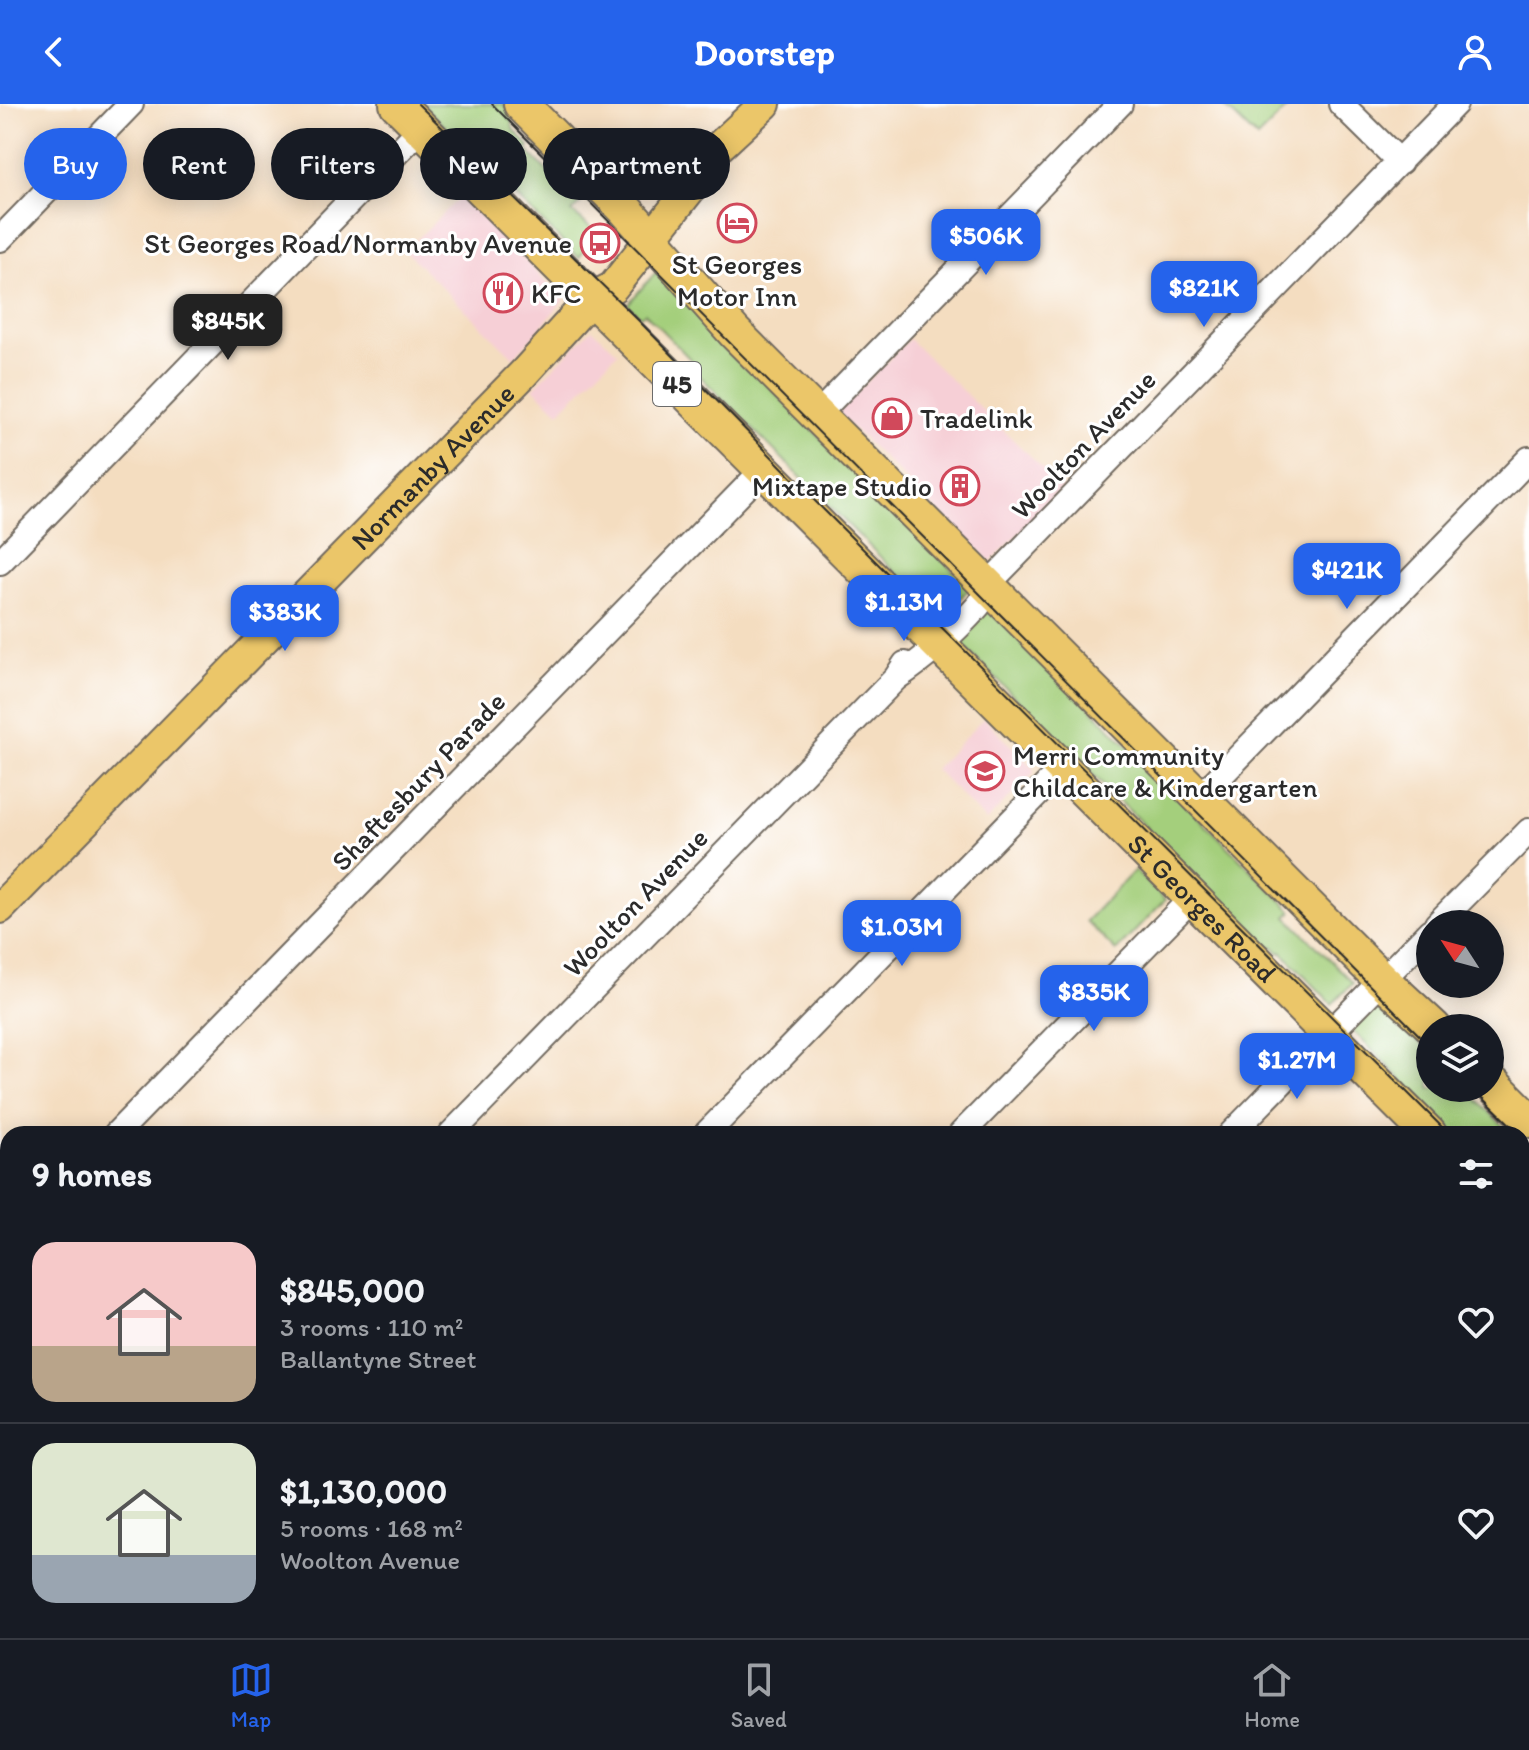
<!DOCTYPE html>
<meta charset="utf-8">
<style>
body{margin:0;font-family:Itim,sans-serif;background:#20242c;color:#f1f3f6;height:100vh;display:flex;flex-direction:column;font-size:30px;white-space:nowrap}
*{box-sizing:border-box;margin:0}
p{font-size:26px;color:#9ea1a6}
.icon{flex:none;width:44px;height:44px;fill:none;stroke:currentColor;stroke-width:2;stroke-linecap:round;stroke-linejoin:round}
.map{position:relative;flex:1;overflow:hidden}
.details{position:absolute;left:0px;top:1022px;width:1530px;height:512px;display:flex;flex-direction:column;background:#171b24;border-radius:24px 24px 0 0;box-shadow:0 4px 20px #0003}
.details>*{flex:none}
.hud{position:absolute;left:24px;top:24px;width:800px;height:72px;display:flex;gap:16px}
.needle{width:52px;rotate:306deg}
.buttons{position:absolute;left:1416px;top:806px;display:grid;gap:16px}
.buttons a{display:grid;place-items:center;width:88px;height:88px;border-radius:50%;background:#171b24;box-shadow:0 4px 20px #0003;font-size:40px}
.price{position:absolute;translate:-50% -68px;padding:0 18px;border-radius:16px;background:#2563eb;color:#fff;font-size:26px;line-height:52px;filter:drop-shadow(0 2px 4px #0008)}
.price::after{content:'';position:absolute;left:50%;top:48px;width:24px;height:18px;margin-left:-12px;background:inherit;clip-path:polygon(0 0,100% 0,50% 100%)}
.price.active{background:#222;color:#fff}
ul{padding:0;list-style:none}
li{display:flex;align-items:center;gap:24px;height:200px;padding:0 32px}
li+li{border-top:2px solid #363941}
li span{display:grid;place-items:center;flex:none;width:224px;height:160px;border-radius:24px;color:#555}
li>.icon{margin-inline-start:auto}
span .icon{width:96px;height:96px;fill:#fffc;stroke-width:1}
li b{font-size:34px}
h2{display:flex;justify-content:space-between;align-items:center;height:96px;padding:0 32px;font-size:34px}
.chip{padding:0 28px;border-radius:36px;background:#171b24;box-shadow:0 4px 20px #0003;font-size:28px;line-height:72px}
.chip.active{background:#2563eb;color:#fff}
header{display:flex;justify-content:space-between;align-items:center;height:104px;padding:0 32px;background:#2563eb;color:#fff;font-size:36px;font-weight:700}
.tabs{display:flex;justify-content:space-around;align-items:center;height:112px;border-top:2px solid #363941;background:#171b24;font-size:22px;color:#9ea1a6}
.tabs a{display:grid;justify-items:center;gap:4px}
.tabs .active{color:#2563eb}
.map>svg:first-child{display:block}
.built{fill:#f6cfd6}
.industrial{fill:#d1bdc9}
.green{fill:#a4cf7c;stroke:#687d54;stroke-width:2}
.lines{fill:none;stroke-linecap:round;stroke-linejoin:round}
.stream{stroke:#69a5da;stroke-width:5}
.minor-casing{stroke:#71695f;stroke-width:28}
.major-casing{stroke:#71695f;stroke-width:34}
.highway-casing{stroke:#71695f;stroke-width:38}
.minor{stroke:#fff;stroke-width:24}
.major{stroke:#ebc669;stroke-width:30}
.highway{stroke:#ebc669;stroke-width:34}
.tram{stroke:#2b2b2b;stroke-width:2}
.labels{text-anchor:middle;dominant-baseline:central;stroke-width:6;stroke-linejoin:round;paint-order:stroke}
.shield{fill:#fff;stroke:#6b6b6b;stroke-width:2}
.shield-label{font-size:26px;font-weight:bold;fill:#2b2b2b}
.poi-label{font-size:28px;fill:#2b2b2b;stroke:#fff;text-anchor:start}
.street-label{font-size:28px;fill:#2b2b2b;stroke:#fff}
</style>
<header><svg class="icon" aria-label="back" viewBox="0 0 24 24"><path d="M15 5l-7 7 7 7"/></svg>Doorstep<svg class="icon" aria-label="person" viewBox="0 0 24 24"><circle cx="12" cy="8" r="4"/><path d="M4 21q1-7 8-7t8 7"/></svg></header>
<div class="map">
<svg width="1529" height="1534" viewBox="0 0 1529 1534">
<rect width="100%" height="100%" fill="#fff"/>
<filter id="ink" filterUnits="userSpaceOnUse"><feTurbulence type="fractalNoise" baseFrequency=".0125" numOctaves="2"/><feDisplacementMap in="SourceGraphic" scale="16" xChannelSelector="R" yChannelSelector="G"/><feConvolveMatrix kernelMatrix="1 2 1 2 8 2 1 2 1" color-interpolation-filters="sRGB"/></filter>
<filter id="wash" filterUnits="userSpaceOnUse"><feTurbulence type="fractalNoise" baseFrequency=".006" numOctaves="4" result="noise"/><feDisplacementMap in="SourceGraphic" scale="32" xChannelSelector="R" yChannelSelector="G"/><feGaussianBlur stdDeviation="1.8" result="paint"/><feColorMatrix in="noise" values="0 0 0 0 0 0 0 0 0 0 0 0 0 0 0 0 0 1.4 0 .05"/><feComposite in="paint" operator="in"/></filter>
<g filter="url(#wash)">
<rect width="100%" height="100%" fill="#f4ddc0"/>
<!-- built -->
<path class="built" d="M461 92 564 196 514 254 405 147Z
M592 225 618 248 559 308 533 284Z
M909 235 1063 384 991 458 837 309Z
M984 614 1033 664 1034 669 986 717 935 665Z
M1522 1143 1529 1150V1272L1525 1275 1522 1272Z"/>
<!-- industrial -->
<path class="industrial" d="M605 1526H721L713 1534H597Z
M766 1526H882L874 1534H758Z"/>
<!-- green -->
<path class="green" d="M422 0H503L509 7 513 25 529 42 526 46 580 100 572 108 596 128 579 154Z
M1222 0H1291L1257 34Z
M656 168 970 484 941 514 693 265 696 261 645 209 640 212 627 201Z
M986 499 1292 807 1287 813 1353 879 1332 900 1282 848 1280 849 1273 842 1270 846 954 533Z
M1135 766 1165 796 1116 847 1086 817Z
M1377 896 1430 949V984H1465L1511 1030H1456L1350 924Z
M0 1124 8 1132V1526H122V1534H0Z"/>
<g class="lines">
<!-- stream -->
<path class="stream" d="M112 1534 113 1526"/>
</g>
</g>
<g filter="url(#ink)">
<g class="lines">
<!-- minor casing -->
<g class="minor-casing">
<path id="minor" d="M1341 0 1400 58
M0 135 131 0
M817 311 1120 0
M0 458 421 24
M896 574C926 554 954 529 978 502 986 492 989 480 998 470L1455 0
M1200 693 1529 355
M1437 820 1529 727
M116 1030 763 366
M451 1030 896 574 905 560
M706 1030 1063 664
M961 1030 1192 794
M1231 1030 1430 827
M0 1100 8 1108
M1522 1303 1529 1295
M432 1526 440 1534
M469 1534 477 1526
M740 1534 748 1526
M1018 1534 1026 1526
M1297 1534 1305 1526"/>
</g>
<!-- major casing -->
<g class="major-casing">
<g id="major">
<path d="M696 64 765 0"/>
<path id="s1" d="M0 804 524 269 592 194 613 183 691 84 710 54"/>
</g>
</g>
<!-- highway casing -->
<g class="highway-casing">
<g id="highway">
<path id="s2" d="M397 0 1429 1030"/>
<path d="M521 0 624 104 735 229 1382 876 1434 924"/>
<path d="M1490 977 1529 1016"/>
<path d="M1522 1123 1529 1130"/>
</g>
</g>
<!-- minor -->
<use href="#minor" class="minor"/>
<!-- major -->
<use href="#major" class="major"/>
<!-- highway -->
<use href="#highway" class="highway"/>
<!-- tram -->
<path class="tram" d="M418 0 638 216 817 399 1449 1030
M492 0 1430 942
M1473 984 1520 1030
M1522 1101 1529 1108"/>
</g>
</g>
<!-- icons -->
<defs>
<g id="hotel-ring" transform="scale(2)"><circle r="9.5" fill="#fff" stroke="#d1495b" stroke-width="1.5"/><path d="M-6-4.5h1.5V1H6V5H4.5V3h-9V5H-6ZM-4 0a1.8 1.8 0 1 1 3.6 0ZM.5 0V-2.5h3Q6-2.5 6 0Z" fill="#d1495b"/></g>
<g id="bus-ring" transform="scale(2)"><circle r="9.5" fill="#fff" stroke="#d1495b" stroke-width="1.5"/><path d="M-5-6H5V4H4V6H2V4H-2V6H-4V4H-5ZM-3.5-4V0h7V-4ZM-3.5 1.2v1.5H-2V1.2ZM2 1.2v1.5H3.5V1.2Z" fill="#d1495b"/></g>
<g id="restaurant-ring" transform="scale(2)"><circle r="9.5" fill="#fff" stroke="#d1495b" stroke-width="1.5"/><path d="M-5-6h1v4h1v-4h1v4h1v-4h1v5L-1.5 .5V6h-2V.5L-5-1ZM5-6V6H3V1.5H1.5Q1.5-4 5-6Z" fill="#d1495b"/></g>
<g id="shop-ring" transform="scale(2)"><circle r="9.5" fill="#fff" stroke="#d1495b" stroke-width="1.5"/><path d="M-5-2.5h2.3a2.7 3.5 0 0 1 5.4 0H5L5.5 6h-11ZM-1.5-2.5h3a1.5 2.3 0 0 0-3 0Z" fill="#d1495b"/></g>
<g id="building-ring" transform="scale(2)"><circle r="9.5" fill="#fff" stroke="#d1495b" stroke-width="1.5"/><path d="M-4-6H4V6H1V3H-1V6H-4ZM-2.5-4.3h1.7v1.8h-1.7ZM.8-4.3h1.7v1.8H.8ZM-2.5-1h1.7V.8h-1.7ZM.8-1h1.7V.8H.8Z" fill="#d1495b"/></g>
<g id="school-ring" transform="scale(2)"><circle r="9.5" fill="#fff" stroke="#d1495b" stroke-width="1.5"/><path d="M0-5L7-2L0 1L-7-2ZM-4 1L0 2.5L4 1V4Q0 6-4 4Z" fill="#d1495b"/></g>
</defs>
<g fill-rule="evenodd">
<use href="#hotel-ring" x="737" y="119"/>
<use href="#bus-ring" x="600" y="139"/>
<use href="#restaurant-ring" x="503" y="189"/>
<use href="#shop-ring" x="892" y="314"/>
<use href="#building-ring" x="960" y="382"/>
<use href="#school-ring" x="985" y="667"/>
</g>
<g class="labels">
<!-- shield labels -->
<rect class="shield" x="653" y="258" width="48" height="44" rx="6"/>
<g class="shield-label">
<text x="677" y="280">45</text>
</g>
<!-- poi labels -->
<g class="poi-label">
<text x="572" y="139" text-anchor="end">St Georges Road/Normanby Avenue</text>
<text x="737" y="160" text-anchor="middle">St Georges<tspan x="737" dy="32">Motor Inn</tspan></text>
<text x="531" y="189">KFC</text>
<text x="920" y="314">Tradelink</text>
<text x="932" y="382" text-anchor="end">Mixtape Studio</text>
<text x="1013" y="651">Merri Community<tspan x="1013" dy="32">Childcare &amp; Kindergarten</tspan></text>
</g>
<!-- street labels -->
<g class="street-label">
<text transform="translate(1083 340) rotate(-46)">Woolton Avenue</text>
<text stroke="none"><textPath href="#s1" startOffset="618">Normanby Avenue</textPath></text>
<text transform="translate(418 677) rotate(-46)">Shaftesbury Parade</text>
<text transform="translate(635 798) rotate(-46)">Woolton Avenue</text>
<text stroke="none"><textPath href="#s2" startOffset="1138">St Georges Road</textPath></text>
</g>
</g>
</svg>
<div class="buttons">
<a><svg class="needle" viewBox="-14 -14 28 28"><path d="M0-13l5 13h-10z" fill="#e53935"/><path d="M0 13l5-13h-10z" fill="#9ea1a6"/></svg></a>
<a><svg class="icon" aria-label="layers" viewBox="0 0 24 24"><path d="M12 4l9 5-9 5-9-5zM3 14l9 5 9-5"/></svg></a>
</div>
<b class="price" style="left:986px;top:173px">$506K</b>
<b class="price" style="left:1204px;top:225px">$821K</b>
<b class="price active" style="left:228px;top:258px">$845K</b>
<b class="price" style="left:1347px;top:507px">$421K</b>
<b class="price" style="left:904px;top:539px">$1.13M</b>
<b class="price" style="left:285px;top:549px">$383K</b>
<b class="price" style="left:902px;top:864px">$1.03M</b>
<b class="price" style="left:1094px;top:929px">$835K</b>
<b class="price" style="left:1297px;top:997px">$1.27M</b>
<div class="hud">
<a class="chip active">Buy</a>
<a class="chip">Rent</a>
<a class="chip">Filters</a>
<a class="chip">New</a>
<a class="chip">Apartment</a>
</div>
<section class="details">
<h2>9 homes<svg class="icon" aria-label="filters" viewBox="0 0 24 24"><path d="M4 7h16M4 17h16"/><circle cx="9" cy="7" r="2"/><circle cx="15" cy="17" r="2"/></svg></h2>
<ul>
<li><span style="background:linear-gradient(#f6c9c9 65%,#b9a48a 0)"><svg class="icon" aria-label="home" viewBox="0 0 24 24"><path d="M3 11l9-7 9 7M6 9v11h12V9"/></svg></span><div><b>$845,000</b><p>3 rooms · 110 m²</p><p>Ballantyne Street</p></div><svg class="icon" aria-label="heart" viewBox="0 0 24 24"><path d="M12 20l-8-8c-3-5 5-10 8-4 3-6 11-1 8 4z"/></svg></li>
<li><span style="background:linear-gradient(#dfe7d0 70%,#9aa5b1 0)"><svg class="icon" aria-label="home" viewBox="0 0 24 24"><path d="M3 11l9-7 9 7M6 9v11h12V9"/></svg></span><div><b>$1,130,000</b><p>5 rooms · 168 m²</p><p>Woolton Avenue</p></div><svg class="icon" aria-label="heart" viewBox="0 0 24 24"><path d="M12 20l-8-8c-3-5 5-10 8-4 3-6 11-1 8 4z"/></svg></li>
</ul>
</section>
</div>
<nav class="tabs">
<a class="active"><svg class="icon" aria-label="map" viewBox="0 0 24 24"><path d="M3 6l6-2 6 2 6-2v14l-6 2-6-2-6 2zM9 4v14M15 6v14"/></svg>Map</a>
<a><svg class="icon" aria-label="saved" viewBox="0 0 24 24"><path d="M7 4h10v16l-5-4-5 4z"/></svg>Saved</a>
<a><svg class="icon" aria-label="home" viewBox="0 0 24 24"><path d="M3 11l9-7 9 7M6 9v11h12V9"/></svg>Home</a>
</nav>
